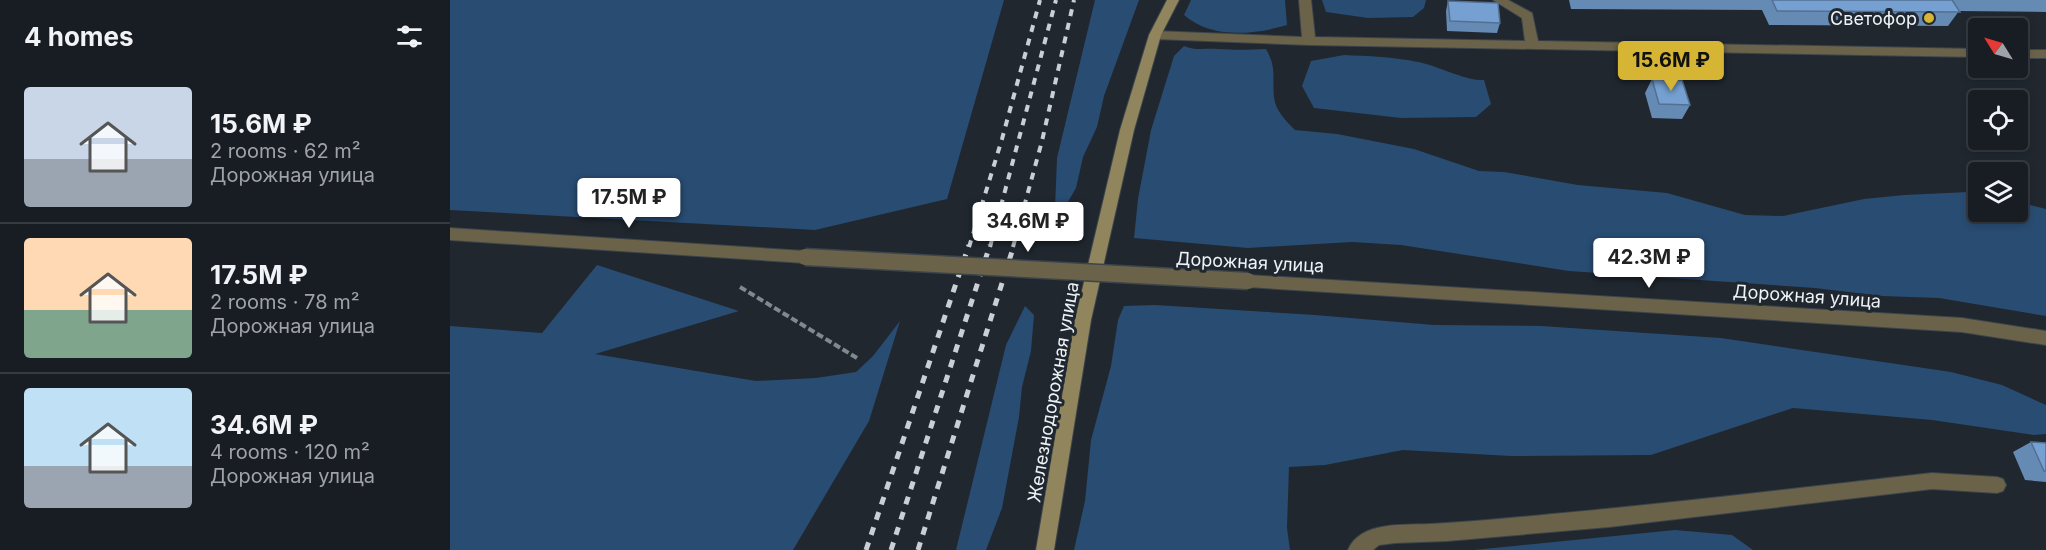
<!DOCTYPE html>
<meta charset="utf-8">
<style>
body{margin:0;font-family:Inter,sans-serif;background:#21262b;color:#f1f3f6;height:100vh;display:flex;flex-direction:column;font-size:22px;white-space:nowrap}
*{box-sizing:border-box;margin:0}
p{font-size:20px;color:#9fa2a6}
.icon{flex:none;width:33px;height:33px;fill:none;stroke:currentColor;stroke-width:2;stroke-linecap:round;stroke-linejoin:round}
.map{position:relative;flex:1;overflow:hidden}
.details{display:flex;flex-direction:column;background:#181d23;width:450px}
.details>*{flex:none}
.needle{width:39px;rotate:307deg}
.controls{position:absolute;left:1518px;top:18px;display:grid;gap:12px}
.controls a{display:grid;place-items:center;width:60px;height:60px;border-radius:6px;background:#181d23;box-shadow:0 3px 9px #0003,0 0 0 2px #363b41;font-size:30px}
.price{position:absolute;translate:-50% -51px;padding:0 14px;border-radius:6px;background:#fff;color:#222;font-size:20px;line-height:39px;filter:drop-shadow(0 2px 3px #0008)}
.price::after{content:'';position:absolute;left:50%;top:36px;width:18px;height:14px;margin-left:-9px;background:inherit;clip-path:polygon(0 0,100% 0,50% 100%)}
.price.on{background:#d6b534;color:#111}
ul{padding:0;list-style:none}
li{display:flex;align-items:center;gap:18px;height:150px;padding:0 24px}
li+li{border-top:2px solid #363b41}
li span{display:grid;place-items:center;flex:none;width:168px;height:120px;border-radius:6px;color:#555}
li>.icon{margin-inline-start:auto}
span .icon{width:72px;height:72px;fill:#fffc;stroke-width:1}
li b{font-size:26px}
h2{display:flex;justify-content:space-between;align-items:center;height:72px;padding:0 24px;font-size:26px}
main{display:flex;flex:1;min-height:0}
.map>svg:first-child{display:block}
.green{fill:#294c72}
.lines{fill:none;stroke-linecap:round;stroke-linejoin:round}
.service-casing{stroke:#3d444b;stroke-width:2}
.minor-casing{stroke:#3d444b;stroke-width:2}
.secondary-casing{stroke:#3d444b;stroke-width:2}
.path{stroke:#82888f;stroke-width:4;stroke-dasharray:7 3;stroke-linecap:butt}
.service{fill:#6a634a;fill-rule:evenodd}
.minor{fill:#6a634a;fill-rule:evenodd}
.secondary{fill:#90855c;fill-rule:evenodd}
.rail-far1{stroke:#cacfd5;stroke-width:4;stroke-dasharray:7 7;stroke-linecap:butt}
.rail{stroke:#cacfd5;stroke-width:5;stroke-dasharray:8 8;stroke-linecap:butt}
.minor-bridge-casing{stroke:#3d444b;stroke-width:19;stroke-linecap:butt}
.minor-bridge{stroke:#6a634a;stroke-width:16}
.wall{fill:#658ab4}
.building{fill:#75a0d1;stroke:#527092;stroke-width:1.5}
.poi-dot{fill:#d6b534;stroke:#20272f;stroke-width:2}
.labels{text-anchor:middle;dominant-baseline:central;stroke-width:6;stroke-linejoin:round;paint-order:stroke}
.poi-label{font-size:18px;fill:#eef3f8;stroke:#20272f;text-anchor:end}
.street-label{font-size:18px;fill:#eef3f8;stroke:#20272f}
</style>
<main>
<section class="details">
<h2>4 homes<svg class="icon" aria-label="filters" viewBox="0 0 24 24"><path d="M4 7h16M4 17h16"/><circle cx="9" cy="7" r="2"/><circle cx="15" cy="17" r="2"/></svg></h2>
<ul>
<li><span style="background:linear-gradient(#c9d6e8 60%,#9aa5b1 0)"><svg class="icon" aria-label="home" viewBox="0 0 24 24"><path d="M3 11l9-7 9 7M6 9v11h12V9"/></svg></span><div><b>15.6M ₽</b><p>2 rooms · 62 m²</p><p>Дорожная улица</p></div></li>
<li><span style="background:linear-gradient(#ffd9b3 60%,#7fa58c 0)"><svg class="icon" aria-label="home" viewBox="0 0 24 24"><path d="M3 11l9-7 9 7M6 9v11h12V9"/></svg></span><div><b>17.5M ₽</b><p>2 rooms · 78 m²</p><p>Дорожная улица</p></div></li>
<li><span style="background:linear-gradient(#bfe0f5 65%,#9aa5b1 0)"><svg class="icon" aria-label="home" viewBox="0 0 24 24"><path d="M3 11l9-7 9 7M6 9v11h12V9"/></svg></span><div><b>34.6M ₽</b><p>4 rooms · 120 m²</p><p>Дорожная улица</p></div></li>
</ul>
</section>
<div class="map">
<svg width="1596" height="550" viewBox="0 0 1596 550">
<rect width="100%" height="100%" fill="#20272f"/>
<!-- green -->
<path class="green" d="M0 0H554L497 199 365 230 0 210Z
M645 0H689L654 96 647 127 633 157 626 188 615 207 605 208 607 158Z
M741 0H835L837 25C804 35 761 39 734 15Z
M872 0H976L974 8 963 17 918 18 876 12Z
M734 46C746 51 755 48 767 49 786 50 797 50 816 49 827 68 822 77 824 97 825 110 836 121 845 130L887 134 964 149 1029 171 1054 172 1128 185 1217 193 1295 215 1333 216 1414 199 1454 195 1518 192 1528 194V212H1568V202L1596 209V316L1489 298 1432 296 1365 288 1119 271 951 245 902 242 798 248 684 238 688 199 701 130 724 56Z
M894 55C918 56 944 57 968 62 989 66 1015 81 1034 80L1041 104 1026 117 951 118 864 108 852 86 861 61Z
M147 265 289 311 145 354 306 381 366 378 406 372 423 356 450 321 419 421 343 550H0V326L92 333Z
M705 305 865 315 984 325 1091 326 1271 338 1501 372 1552 385 1596 405V434L1584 435 1482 420 1343 408 1201 455 1061 456 953 450 875 465 839 467 837 528 840 550H624L635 501 641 440 661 366 668 320 674 306Z
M575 306 584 315 581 351 572 387 569 417 552 508 536 550H506L556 345Z
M1225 530 1282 535 1303 550H1024Z"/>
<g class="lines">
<!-- service casing -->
<g class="service-casing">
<path id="service" d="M849 0H861L865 37 1075 41 1072 18 1043 0H1058L1082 13 1088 41 1528 49V57L859 45 705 39 699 35 705 31 852 37Z
M1568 50H1596V58H1568Z
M1482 473 1547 477 1553 479 1556 485 1553 491 1547 493 1482 489 1159 527 997 541 945 543 929 545 923 550H898C910 521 955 525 980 524 1021 522 1062 518 1102 514 1229 503 1356 487 1482 473Z"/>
</g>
<!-- minor casing -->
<g class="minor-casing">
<path id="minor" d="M0 228 355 251 360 253 362 257 360 261 355 263 0 240Z
M798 275 1512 318 1596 331V345L1512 332 798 287 793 285 790 281 793 277Z"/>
</g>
<!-- secondary casing -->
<g class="secondary-casing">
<path id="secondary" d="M717 0H729L711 35 684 130 641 320 604 550H586L625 320 670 130 699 35Z"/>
</g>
<!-- path -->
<path class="path" d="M290 287 407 358"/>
<!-- service -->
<use href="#service" class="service"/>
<!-- minor -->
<use href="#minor" class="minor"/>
<!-- secondary -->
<use href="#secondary" class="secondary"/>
<!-- rail-far1 -->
<path class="rail-far1" d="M519 247 552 139 590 0
M540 247 606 0
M563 247 592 141 624 0"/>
<!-- rail -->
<path class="rail" d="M416 550 519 245
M441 550 540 245
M468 550 564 245"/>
<!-- minor-bridge casing -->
<g class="minor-bridge-casing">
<path id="minor-bridge" d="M355 257 798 281"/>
</g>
<!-- minor-bridge -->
<use href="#minor-bridge" class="minor-bridge"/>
</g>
<!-- wall -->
<path class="wall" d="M1119 0H1596V12L1509 11 1498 26 1319 25 1312 10 1121 9Z
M998 1 1050 23 1047 33 997 31 996 11Z
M1202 79 1240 105 1232 119 1202 118 1195 93Z
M1581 442 1596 443V482L1575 480 1563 452Z"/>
<!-- building -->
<path class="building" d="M1322 0H1502L1510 12 1327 11Z
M998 1 1048 3 1050 23 1000 21Z
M1202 79 1232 80 1240 105 1209 104Z
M1581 442 1596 443V471H1594Z"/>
<!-- markers -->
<circle class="poi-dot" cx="1479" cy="18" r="6"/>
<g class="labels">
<!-- poi labels -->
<g class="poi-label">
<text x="1467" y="18">Светофор</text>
</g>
<!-- street labels -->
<g class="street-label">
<text transform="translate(800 262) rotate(3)">Дорожная улица</text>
<text transform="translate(1357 296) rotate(4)">Дорожная улица</text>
<text transform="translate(603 392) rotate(-80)">Железнодорожная улица</text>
</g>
</g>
</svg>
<div class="controls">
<a><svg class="needle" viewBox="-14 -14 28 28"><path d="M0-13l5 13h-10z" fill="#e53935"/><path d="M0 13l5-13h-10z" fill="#9fa2a6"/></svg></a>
<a><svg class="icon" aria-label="locate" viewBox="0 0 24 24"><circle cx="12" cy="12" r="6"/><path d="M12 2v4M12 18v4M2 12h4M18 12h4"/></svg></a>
<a><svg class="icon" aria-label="layers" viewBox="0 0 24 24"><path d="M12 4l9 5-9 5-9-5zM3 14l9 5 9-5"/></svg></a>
</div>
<b class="price on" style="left:1221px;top:92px">15.6M ₽</b>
<b class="price" style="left:179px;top:229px">17.5M ₽</b>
<b class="price" style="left:578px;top:253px">34.6M ₽</b>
<b class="price" style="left:1199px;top:289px">42.3M ₽</b>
</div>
</main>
